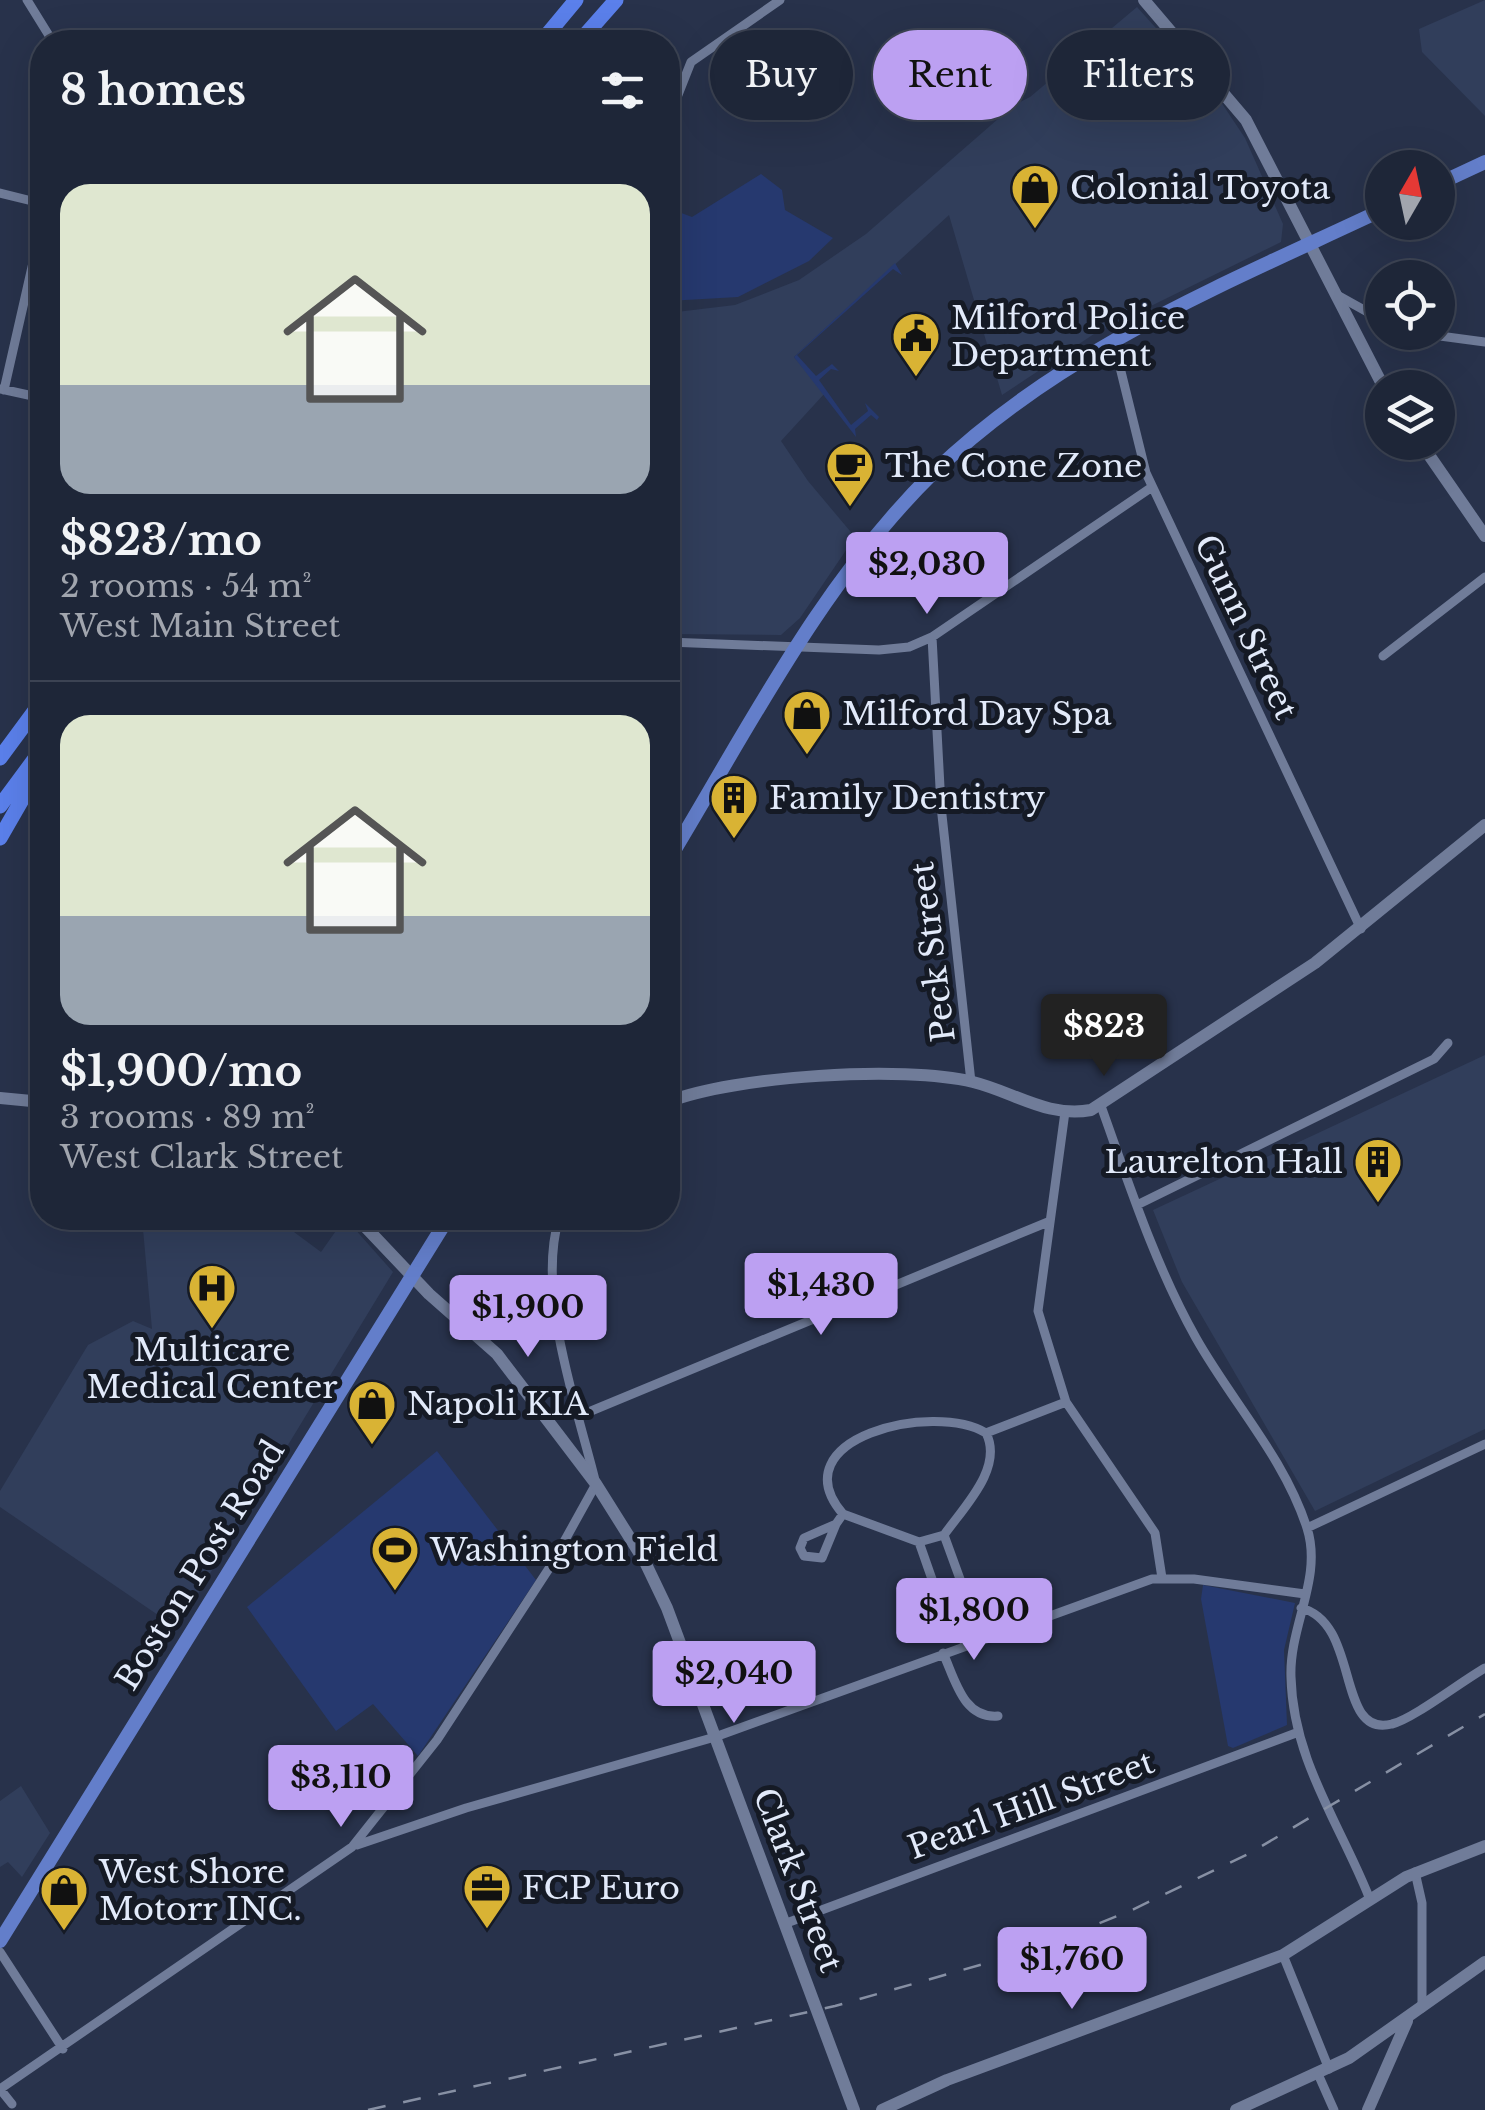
<!DOCTYPE html>
<meta charset="utf-8">
<style>
body{margin:0;font-family:"Libre Baskerville",serif;background:#2b3243;color:#f1f3f6;height:100vh;display:flex;flex-direction:column;font-size:38px;white-space:nowrap}
*{box-sizing:border-box;margin:0}
p{font-size:32px;color:#a1a5ae}
.icon{flex:none;width:55px;height:55px;fill:none;stroke:currentColor;stroke-width:2;stroke-linecap:round;stroke-linejoin:round}
.map{position:relative;flex:1;overflow:hidden}
.sheet{position:absolute;left:30px;top:30px;width:650px;height:1200px;display:flex;flex-direction:column;background:#1e2638;border-radius:40px;box-shadow:0 10px 40px #0002,0 0 0 2px #3c4353}
.sheet>*{flex:none}
.banner{position:absolute;left:710px;top:30px;width:625px;height:90px;display:flex;gap:20px}
.needle{width:65px;rotate:9deg}
.controls{position:absolute;left:1365px;top:150px;display:grid;gap:20px}
.controls a{display:grid;place-items:center;width:90px;height:90px;border-radius:50%;background:#1e2638;box-shadow:0 10px 40px #0002,0 0 0 2px #3c4353;font-size:50px}
.price{position:absolute;translate:-50% -85px;padding:0 22px;border-radius:10px;background:#bca0f2;color:#111;font-size:32px;line-height:65px;filter:drop-shadow(0 2px 5px #0008)}
.price::after{content:'';position:absolute;left:50%;top:60px;width:30px;height:22px;margin-left:-15px;background:inherit;clip-path:polygon(0 0,100% 0,50% 100%)}
.price.current{background:#222;color:#fff}
ul{padding:0;list-style:none}
li{display:grid;align-content:center;gap:20px;height:530px;padding:0 30px}
li+li{border-top:2px solid #3c4353}
li span{display:grid;place-items:center;height:310px;border-radius:30px;color:#555}
li>.icon{margin-inline-start:auto}
span .icon{width:180px;height:180px;fill:#fffc;stroke-width:1}
li b{font-size:42px}
h2{display:flex;justify-content:space-between;align-items:center;height:120px;padding:0 30px;font-size:42px}
.tag{padding:0 35px;border-radius:45px;background:#1e2638;box-shadow:0 10px 40px #0002,0 0 0 2px #3c4353;font-size:35px;line-height:90px}
.tag.current{background:#bca0f2;color:#111}
.map>svg:first-child{display:block}
.built{fill:#313e5b}
.green{fill:#26396f}
.lines{fill:none;stroke-linecap:round;stroke-linejoin:round}
.street{stroke:#707c99;stroke-width:9}
.secondary{stroke:#707c99;stroke-width:12}
.primary{stroke:#637eca;stroke-width:14}
.highway{stroke:#5b80eb;stroke-width:15}
.rail{stroke:#8790a4;stroke-width:2.5;stroke-dasharray:18 18;stroke-linecap:butt}
.labels{text-anchor:middle;dominant-baseline:central;stroke-width:10;stroke-linejoin:round;paint-order:stroke}
.poi-label{font-size:32px;fill:#e2eafa;stroke:#151a25;text-anchor:start}
.street-label{font-size:32px;fill:#e2eafa;stroke:#151a25}
</style>
<div class="map">
<svg width="1485" height="2110" viewBox="0 0 1485 2110">
<rect width="100%" height="100%" fill="#28324b"/>
<!-- built -->
<path class="built" d="M1485 0V116L1422 52 1419 29Z
M1137 7 1217 96 1245 138 1283 224 1281 242 1094 334 1002 395 949 215 794 357 825 393 781 441 808 481 855 537 800 618 781 635 668 634V313L735 305 799 280 866 234 1014 105 1030 97Z
M1485 1055V1429L1315 1511 1182 1282 1153 1210Z
M142 1218H275L321 1252 345 1218 393 1272 177 1628 0 1507V1491L88 1345 133 1321 152 1329Z
M21 1786 50 1833 22 1877 8 1862 0 1867V1801Z"/>
<!-- green -->
<path class="green" d="M761 174 782 190 785 210 833 238 809 261 738 297 668 301V208L692 217Z
M895 263 902 275 893 269 797 355 816 376 832 364 839 371 831 369 819 380 851 425 868 411 865 403 879 417 877 420 871 415 855 429 856 437 794 357Z
M437 1451 536 1580 418 1756 373 1704 336 1731 247 1607Z
M1203 1585 1295 1603 1284 1650 1287 1725 1233 1748 1228 1746 1201 1599Z"/>
<g class="lines">
<!-- street -->
<path class="street" d="M27 0 53 42
M190 42 198 34
M668 120 691 62 780 0
M0 193 32 201 42 221
M1337 295 1382 320
M1410 332 1485 342
M1113 339 1146 473 1361 929
M1 389 42 398
M4 390 42 223
M932 637 941 806 971 1082
M668 642 879 650 909 647 932 637 1152 487
M1383 656 1485 577
M1101 1106C1129 1184 1155 1265 1196 1338 1232 1402 1284 1457 1307 1528 1323 1578 1289 1626 1291 1677 1293 1760 1339 1822 1369 1897
M1065 1112 1038 1311 1066 1402 1155 1533 1162 1578
M1137 1205 1434 1059 1448 1043
M579 1416 1048 1222
M836 1524 822 1558 804 1556 800 1548 804 1538 836 1524 843 1514
M1307 1528 1485 1444
M944 1535 919 1542 843 1514C778 1438 934 1401 986 1433
M944 1535C963 1508 1004 1468 986 1433L1066 1402
M919 1542 947 1622 967 1645 972 1612 944 1535
M1301 1608C1361 1623 1335 1739 1392 1724 1413 1719 1462 1681 1485 1668
M943 1653C955 1679 963 1719 998 1716
M357 1845 466 1808 715 1737 1152 1579H1194L1305 1594
M1415 1872 1422 1903V2008
M784 1924 1296 1733
M0 1952 63 2049
M1283 1955 1329 2069
M1318 2074 1334 2110
M0 2089 352 1847 437 1740 550 1567 596 1484C577 1406 536 1295 559 1218
M0 2089 12 2104"/>
<!-- secondary -->
<path class="secondary" d="M1144 0 1246 120 1384 388
M1420 442 1485 536
M0 1098 42 1102
M668 1102C733 1076 904 1065 973 1082 1014 1092 1047 1118 1091 1110L1315 963 1485 825
M357 1218 429 1294 497 1354 596 1484 645 1562 667 1608 854 2110
M882 2110 947 2080 1283 1955 1406 1877 1485 1846
M1236 2110 1349 2058 1485 1962
M1368 2110 1407 2021"/>
<!-- primary -->
<path class="primary" d="M1438 184 1485 162
M668 861C748 729 821 583 933 473 1060 350 1225 284 1382 210
M0 1941 448 1218"/>
<!-- highway -->
<path class="highway" d="M541 42 576 0
M579 42 616 0
M0 758 42 701
M0 806 42 749
M0 838 42 765"/>
<!-- rail -->
<path class="rail" d="M368 2110 835 2006 1033 1950 1132 1910 1250 1853 1485 1714"/>
</g>
<!-- icons -->
<defs>
<g id="shop-pin" transform="scale(2.5)"><path d="M0 17L-7.5 6A9.5 9.5 0 1 1 7.5 6Z" fill="#d9b334" stroke="#151a25"/><path d="M-5-2.5h2.3a2.7 3.5 0 0 1 5.4 0H5L5.5 6h-11ZM-1.5-2.5h3a1.5 2.3 0 0 0-3 0Z" fill="#111"/></g>
<g id="civic-pin" transform="scale(2.5)"><path d="M0 17L-7.5 6A9.5 9.5 0 1 1 7.5 6Z" fill="#d9b334" stroke="#151a25"/><path d="M-.6-6.5H3V-4.5H.6V-3L4-1V1h2V6H-6V1h2V-1L-.6-3ZM-1.2 2.5V6h2.4V2.5Z" fill="#111"/></g>
<g id="cafe-pin" transform="scale(2.5)"><path d="M0 17L-7.5 6A9.5 9.5 0 1 1 7.5 6Z" fill="#d9b334" stroke="#151a25"/><path d="M-5.5-4.5H6V0H3Q3 3.5 0 3.5H-2.5Q-5.5 3.5-5.5 0ZM3-3.2v2h1.7v-2ZM-6 4.5H4V6H-6Z" fill="#111"/></g>
<g id="building-pin" transform="scale(2.5)"><path d="M0 17L-7.5 6A9.5 9.5 0 1 1 7.5 6Z" fill="#d9b334" stroke="#151a25"/><path d="M-4-6H4V6H1V3H-1V6H-4ZM-2.5-4.3h1.7v1.8h-1.7ZM.8-4.3h1.7v1.8H.8ZM-2.5-1h1.7V.8h-1.7ZM.8-1h1.7V.8H.8Z" fill="#111"/></g>
<g id="hospital-pin" transform="scale(2.5)"><path d="M0 17L-7.5 6A9.5 9.5 0 1 1 7.5 6Z" fill="#d9b334" stroke="#151a25"/><path d="M-5-5h3v3.5h4V-5h3V5h-3V1.5h-4V5h-3Z" fill="#111"/></g>
<g id="stadium-pin" transform="scale(2.5)"><path d="M0 17L-7.5 6A9.5 9.5 0 1 1 7.5 6Z" fill="#d9b334" stroke="#151a25"/><path d="M0-5a6.5 5 0 1 0 0 10a6.5 5 0 1 0 0-10ZM-3.5-1.8h7v3.6h-7Z" fill="#111"/></g>
<g id="office-pin" transform="scale(2.5)"><path d="M0 17L-7.5 6A9.5 9.5 0 1 1 7.5 6Z" fill="#d9b334" stroke="#151a25"/><path d="M-6-3h4V-5.5h4V-3h4V5H-6ZM-1-4.5V-3h2v-1.5ZM-6 0V1H6V0Z" fill="#111"/></g>
</defs>
<g fill-rule="evenodd">
<use href="#shop-pin" x="1035" y="188"/>
<use href="#civic-pin" x="916" y="336"/>
<use href="#cafe-pin" x="850" y="466"/>
<use href="#shop-pin" x="807" y="714"/>
<use href="#building-pin" x="734" y="798"/>
<use href="#building-pin" x="1378" y="1162"/>
<use href="#hospital-pin" x="212" y="1288"/>
<use href="#shop-pin" x="372" y="1404"/>
<use href="#stadium-pin" x="395" y="1550"/>
<use href="#office-pin" x="487" y="1888"/>
<use href="#shop-pin" x="64" y="1890"/>
</g>
<g class="labels">
<!-- poi labels -->
<g class="poi-label">
<text x="1070" y="188">Colonial Toyota</text>
<text x="951" y="318">Milford Police<tspan x="951" dy="37">Department</tspan></text>
<text x="885" y="466">The Cone Zone</text>
<text x="842" y="714">Milford Day Spa</text>
<text x="769" y="798">Family Dentistry</text>
<text x="1343" y="1162" text-anchor="end">Laurelton Hall</text>
<text x="212" y="1350" text-anchor="middle">Multicare<tspan x="212" dy="37">Medical Center</tspan></text>
<text x="407" y="1404">Napoli KIA</text>
<text x="430" y="1550">Washington Field</text>
<text x="99" y="1872">West Shore<tspan x="99" dy="37">Motorr INC.</tspan></text>
<text x="522" y="1888">FCP Euro</text>
</g>
<!-- street labels -->
<g class="street-label">
<text transform="translate(1246 627) rotate(65)">Gunn Street</text>
<text transform="translate(933 952) rotate(-97)">Peck Street</text>
<text transform="translate(200 1565) rotate(-58)">Boston Post Road</text>
<text transform="translate(1031 1805) rotate(-20)">Pearl Hill Street</text>
<text transform="translate(798 1880) rotate(69)">Clark Street</text>
</g>
</g>
</svg>
<div class="controls">
<a><svg class="needle" viewBox="-14 -14 28 28"><path d="M0-13l5 13h-10z" fill="#e53935"/><path d="M0 13l5-13h-10z" fill="#a1a5ae"/></svg></a>
<a><svg class="icon" aria-label="locate" viewBox="0 0 24 24"><circle cx="12" cy="12" r="6"/><path d="M12 2v4M12 18v4M2 12h4M18 12h4"/></svg></a>
<a><svg class="icon" aria-label="layers" viewBox="0 0 24 24"><path d="M12 4l9 5-9 5-9-5zM3 14l9 5 9-5"/></svg></a>
</div>
<b class="price" style="left:927px;top:617px">$2,030</b>
<b class="price current" style="left:1104px;top:1079px">$823</b>
<b class="price" style="left:821px;top:1338px">$1,430</b>
<b class="price" style="left:528px;top:1360px">$1,900</b>
<b class="price" style="left:974px;top:1663px">$1,800</b>
<b class="price" style="left:734px;top:1726px">$2,040</b>
<b class="price" style="left:341px;top:1830px">$3,110</b>
<b class="price" style="left:1072px;top:2012px">$1,760</b>
<div class="banner">
<a class="tag">Buy</a>
<a class="tag current">Rent</a>
<a class="tag">Filters</a>
</div>
<section class="sheet">
<h2>8 homes<svg class="icon" aria-label="filters" viewBox="0 0 24 24"><path d="M4 7h16M4 17h16"/><circle cx="9" cy="7" r="2"/><circle cx="15" cy="17" r="2"/></svg></h2>
<ul>
<li><span style="background:linear-gradient(#dfe7d0 65%,#9aa5b1 0)"><svg class="icon" aria-label="home" viewBox="0 0 24 24"><path d="M3 11l9-7 9 7M6 9v11h12V9"/></svg></span><div><b>$823/mo</b><p>2 rooms · 54 m²</p><p>West Main Street</p></div></li>
<li><span style="background:linear-gradient(#dfe7d0 65%,#9aa5b1 0)"><svg class="icon" aria-label="home" viewBox="0 0 24 24"><path d="M3 11l9-7 9 7M6 9v11h12V9"/></svg></span><div><b>$1,900/mo</b><p>3 rooms · 89 m²</p><p>West Clark Street</p></div></li>
</ul>
</section>
</div>
